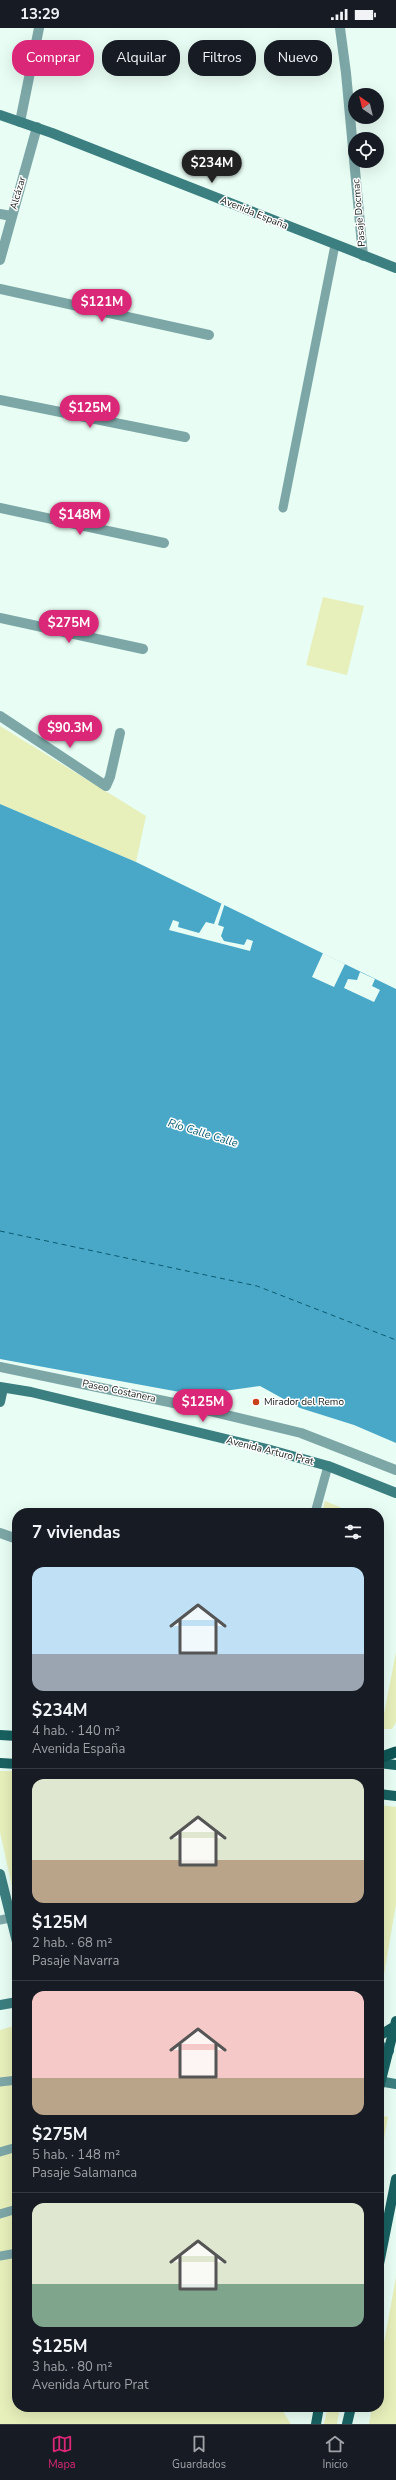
<!DOCTYPE html>
<html lang="es">
<meta charset="utf-8">
<style>
body{margin:0;font-family:"Nunito Sans",sans-serif;background:#242831;color:#f1f3f6;height:100vh;display:flex;flex-direction:column;font-size:15px;white-space:nowrap}
*{box-sizing:border-box;margin:0}
p{font-size:13px;color:#9ea1a6}
.icon{flex:none;width:22px;height:22px;fill:none;stroke:currentColor;stroke-width:2;stroke-linecap:round;stroke-linejoin:round}
.map{position:relative;flex:1;overflow:hidden}
.details{position:absolute;left:12px;top:1480px;width:372px;height:904px;display:flex;flex-direction:column;background:#171b24;border-radius:16px;box-shadow:0 4px 16px #0002}
.details>*{flex:none}
.banner{position:absolute;left:12px;top:12px;width:372px;height:36px;display:flex;gap:8px}
.needle{width:26px;rotate:325deg}
.buttons{position:absolute;left:348px;top:60px;display:grid;gap:8px}
.buttons a{display:grid;place-items:center;width:36px;height:36px;border-radius:50%;background:#171b24;box-shadow:0 4px 16px #0002;font-size:20px}
.price{position:absolute;translate:-50% -34px;padding:0 9px;border-radius:14px;background:#db2777;color:#fff;font-size:13px;line-height:26px;filter:drop-shadow(0 1px 2px #0008)}
.price::after{content:'';position:absolute;left:50%;top:24px;width:12px;height:9px;margin-left:-6px;background:inherit;clip-path:polygon(0 0,100% 0,50% 100%)}
.price.selected{background:#222;color:#fff}
ul{padding:0;list-style:none}
li{display:grid;align-content:center;gap:8px;height:212px;padding:0 20px}
li+li{border-top:1px solid #363941}
li span{display:grid;place-items:center;height:124px;border-radius:12px;color:#555}
li>.icon{margin-inline-start:auto}
span .icon{width:72px;height:72px;fill:#fffc;stroke-width:1}
li b{font-size:17px}
h2{display:flex;justify-content:space-between;align-items:center;height:48px;padding:0 20px;font-size:17px}
.tag{padding:0 14px;border-radius:16px;background:#171b24;box-shadow:0 4px 16px #0002;font-size:14px;line-height:36px}
.tag.selected{background:#db2777;color:#fff}
.status{display:flex;justify-content:space-between;align-items:center;height:28px;padding:0 20px;background:#171b24;direction:ltr}
.status svg{height:11px;fill:currentColor}
.dock{display:flex;justify-content:space-around;align-items:center;height:56px;border-top:1px solid #363941;background:#171b24;font-size:11px;color:#9ea1a6}
.dock a{display:grid;justify-items:center;gap:2px}
.dock .selected{color:#db2777}
.map>svg:first-child{display:block}
.green{fill:#e7efbb}
.water{fill:#49a8c8}
.pier{fill:#e8fdf4}
.lines{fill:none;stroke-linecap:round;stroke-linejoin:round}
.ferry{stroke:#095a70;stroke-width:1;stroke-dasharray:5 4;stroke-linecap:butt}
.service{stroke:#7da7a7;stroke-width:9}
.pedestrian{stroke:#7da7a7;stroke-width:10}
.minor{stroke:#7da7a7;stroke-width:10}
.tertiary{stroke:#7da7a7;stroke-width:10}
.secondary{stroke:#3c7f80;stroke-width:10}
.primary{stroke:#196161;stroke-width:10}
.trunk{stroke:#0e5454;stroke-width:11}
.poi-dot{fill:#c9401d;stroke:#fff;stroke-width:1.5}
.labels{text-anchor:middle;dominant-baseline:central;stroke-width:3;stroke-linejoin:round;paint-order:stroke}
.street-label{font-size:10px;fill:#161d1a;stroke:#fff}
.poi-label{font-size:10px;fill:#161d1a;stroke:#fff;text-anchor:start}
.water-label{font-size:11px;font-style:italic;fill:#095a70;stroke:#fff}
</style>
<div class="status"><b>13:29</b><svg viewBox="0 0 49 12"><path d="M0 12V9h3v3zM5 12V6h3v6zM10 12V3h3v9zM15 12V0h3v12zM26 1h20v11H26zM47 4h2v5h-2z"/></svg></div>
<div class="map">
<svg width="396" height="2396" viewBox="0 0 396 2396">
<rect width="100%" height="100%" fill="#e8fdf4"/>
<!-- green -->
<path class="green" d="M323 569 364 578 347 647 306 637Z
M0 698 146 788 136 834 0 776Z
M325 1473 354 1485H322Z
M396 1624V1694L392 1701H381Z
M0 1743H17V1881L0 1804Z
M379 1777 396 1779V1876L379 1976Z
M17 1997V2379H280L291 2396H0V2002Z
M379 2087 388 2089 379 2139Z
M396 2249V2396H369L372 2379H379V2342Z
M330 2379H337L339 2384 337 2396H324L327 2383Z"/>
<!-- water -->
<path class="water" d="M0 776 136 834 396 961V1415L354 1397 300 1380 260 1358 196 1367 0 1331Z"/>
<!-- pier -->
<path class="pier" d="M222 874 225 875 218 897 224 899 221 908 224 913 244 917 247 911 253 913 250 923 169 902 173 892 179 894 178 899 199 905 206 894 214 896Z
M323 925 345 936 334 959 312 949Z
M360 944 375 951 372 958 380 962 374 974 344 960 348 951 357 952Z"/>
<g class="lines">
<!-- ferry -->
<path class="ferry" d="M0 1203 257 1258 396 1312"/>
<!-- service -->
<path class="service" d="M283 480 335 217
M315 1485 328 1438
M0 1892 10 1890
M0 2054 17 2052
M0 2124 17 2119
M0 2186 17 2181
M0 2228 17 2225"/>
<!-- pedestrian -->
<path class="pedestrian" d="M0 1339 193 1379 301 1405 396 1442"/>
<!-- minor -->
<path class="minor" d="M340 0 346 45 363 228
M0 186 11 188
M0 232 37 99
M0 261 209 307
M0 372 185 409
M0 480 164 515
M0 590 143 621
M0 688 106 758 110 749 120 705
M0 1505 17 1511"/>
<!-- tertiary -->
<path class="tertiary" d="M20 94 39 0"/>
<!-- secondary -->
<path class="secondary" d="M0 87 52 105 396 240
M0 1359 31 1364 267 1421 328 1438 396 1465
M0 1374 3 1360
M0 1846 17 1914
M0 1977 17 1974
M379 2017 389 2023
M379 2053 396 2056"/>
<!-- primary -->
<path class="primary" d="M0 1707 17 1708
M0 1735 17 1736
M379 1735 396 1737
M379 1766 396 1768
M379 2008 395 1998
M379 2060 396 1993
M379 2236 396 2151
M316 2396 319 2379
M347 2396 351 2379"/>
<!-- trunk -->
<path class="trunk" d="M379 1730 396 1724"/>
</g>
<!-- markers -->
<circle class="poi-dot" cx="256" cy="1374" r="4"/>
<g class="labels">
<!-- street labels -->
<g class="street-label">
<text transform="translate(18 165) rotate(-74)">Alcázar</text>
<text transform="translate(254 185) rotate(22)">Avenida España</text>
<text transform="translate(359 185) rotate(-95)">Pasaje Docmac</text>
<text transform="translate(119 1363) rotate(12)">Paseo Costanera</text>
<text transform="translate(270 1423) rotate(14)">Avenida Arturo Prat</text>
</g>
<!-- poi labels -->
<g class="poi-label">
<text x="264" y="1374">Mirador del Remo</text>
</g>
<!-- water labels -->
<g class="water-label">
<text transform="translate(203 1105) rotate(17)">Río Calle Calle</text>
</g>
</g>
</svg>
<div class="buttons">
<a><svg class="needle" viewBox="-14 -14 28 28"><path d="M0-13l5 13h-10z" fill="#e53935"/><path d="M0 13l5-13h-10z" fill="#9ea1a6"/></svg></a>
<a><svg class="icon" aria-label="locate" viewBox="0 0 24 24"><circle cx="12" cy="12" r="6"/><path d="M12 2v4M12 18v4M2 12h4M18 12h4"/></svg></a>
</div>
<b class="price selected" style="left:212px;top:156px">$234M</b>
<b class="price" style="left:102px;top:295px">$121M</b>
<b class="price" style="left:90px;top:401px">$125M</b>
<b class="price" style="left:80px;top:508px">$148M</b>
<b class="price" style="left:69px;top:616px">$275M</b>
<b class="price" style="left:70px;top:721px">$90.3M</b>
<b class="price" style="left:203px;top:1395px">$125M</b>
<div class="banner">
<a class="tag selected">Comprar</a>
<a class="tag">Alquilar</a>
<a class="tag">Filtros</a>
<a class="tag">Nuevo</a>
</div>
<section class="details">
<h2>7 viviendas<svg class="icon" aria-label="filters" viewBox="0 0 24 24"><path d="M4 7h16M4 17h16"/><circle cx="9" cy="7" r="2"/><circle cx="15" cy="17" r="2"/></svg></h2>
<ul>
<li><span style="background:linear-gradient(#bfe0f5 70%,#9aa5b1 0)"><svg class="icon" aria-label="home" viewBox="0 0 24 24"><path d="M3 11l9-7 9 7M6 9v11h12V9"/></svg></span><div><b>$234M</b><p>4 hab. · 140 m²</p><p>Avenida España</p></div></li>
<li><span style="background:linear-gradient(#dfe7d0 65%,#b9a48a 0)"><svg class="icon" aria-label="home" viewBox="0 0 24 24"><path d="M3 11l9-7 9 7M6 9v11h12V9"/></svg></span><div><b>$125M</b><p>2 hab. · 68 m²</p><p>Pasaje Navarra</p></div></li>
<li><span style="background:linear-gradient(#f6c9c9 70%,#b9a48a 0)"><svg class="icon" aria-label="home" viewBox="0 0 24 24"><path d="M3 11l9-7 9 7M6 9v11h12V9"/></svg></span><div><b>$275M</b><p>5 hab. · 148 m²</p><p>Pasaje Salamanca</p></div></li>
<li><span style="background:linear-gradient(#dfe7d0 65%,#7fa58c 0)"><svg class="icon" aria-label="home" viewBox="0 0 24 24"><path d="M3 11l9-7 9 7M6 9v11h12V9"/></svg></span><div><b>$125M</b><p>3 hab. · 80 m²</p><p>Avenida Arturo Prat</p></div></li>
</ul>
</section>
</div>
<nav class="dock">
<a class="selected"><svg class="icon" aria-label="map" viewBox="0 0 24 24"><path d="M3 6l6-2 6 2 6-2v14l-6 2-6-2-6 2zM9 4v14M15 6v14"/></svg>Mapa</a>
<a><svg class="icon" aria-label="saved" viewBox="0 0 24 24"><path d="M7 4h10v16l-5-4-5 4z"/></svg>Guardados</a>
<a><svg class="icon" aria-label="home" viewBox="0 0 24 24"><path d="M3 11l9-7 9 7M6 9v11h12V9"/></svg>Inicio</a>
</nav>
